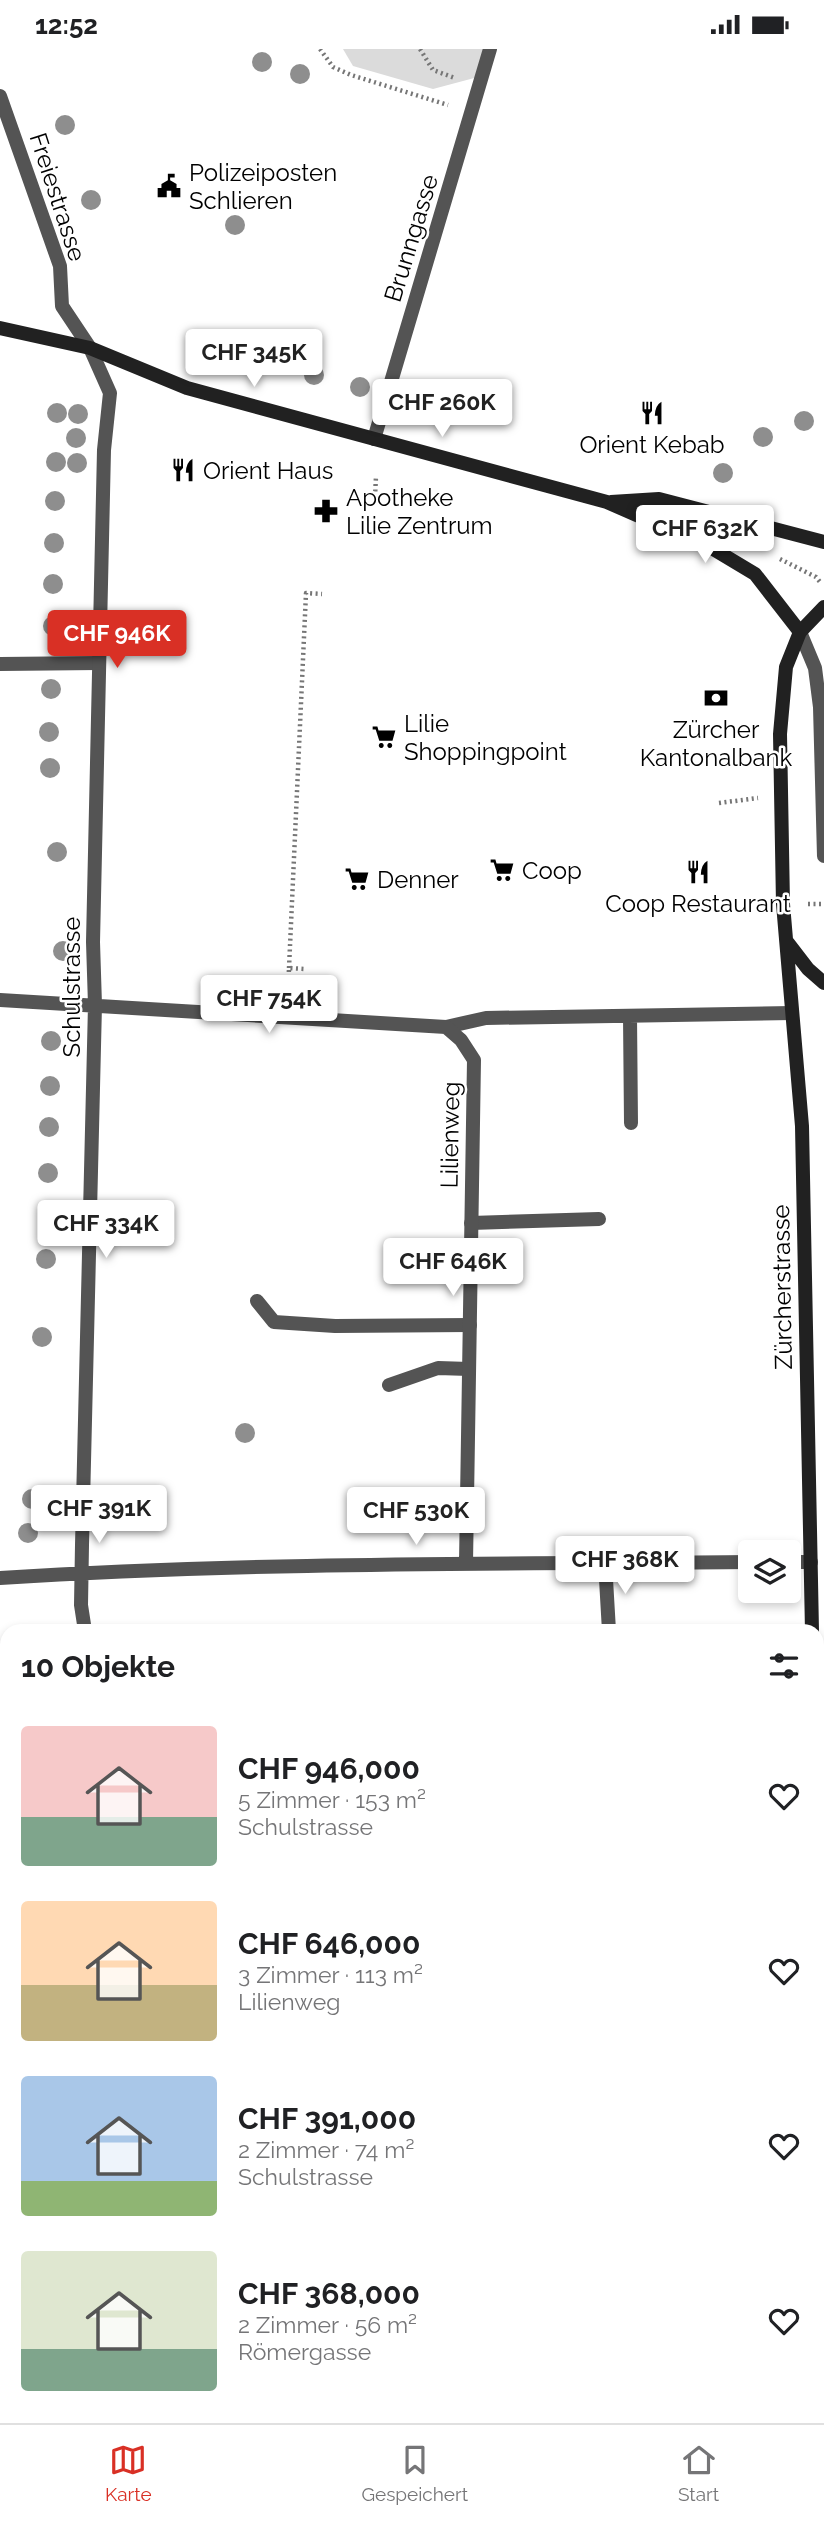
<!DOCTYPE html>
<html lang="de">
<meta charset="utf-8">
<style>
body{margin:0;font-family:Raleway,sans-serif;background:#f2f2f2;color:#202124;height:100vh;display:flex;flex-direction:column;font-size:26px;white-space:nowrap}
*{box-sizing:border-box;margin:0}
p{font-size:23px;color:#757577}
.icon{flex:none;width:38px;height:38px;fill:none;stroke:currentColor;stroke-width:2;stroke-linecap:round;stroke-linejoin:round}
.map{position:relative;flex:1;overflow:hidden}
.side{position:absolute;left:0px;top:1575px;width:824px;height:800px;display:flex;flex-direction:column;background:#fff;border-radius:21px 21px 0 0;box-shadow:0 4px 10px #0003}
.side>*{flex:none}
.controls{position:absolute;left:738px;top:1491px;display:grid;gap:14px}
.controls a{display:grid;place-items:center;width:63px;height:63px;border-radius:7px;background:#fff;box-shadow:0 4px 10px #0003;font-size:35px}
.price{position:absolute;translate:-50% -60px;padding:0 16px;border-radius:7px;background:#fff;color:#222;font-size:23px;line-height:46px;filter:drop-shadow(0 2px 4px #0008)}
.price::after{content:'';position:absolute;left:50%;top:42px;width:21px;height:16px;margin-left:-10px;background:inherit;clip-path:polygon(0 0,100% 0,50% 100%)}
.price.active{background:#d93025;color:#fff}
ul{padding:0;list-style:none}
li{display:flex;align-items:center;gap:21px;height:175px;padding:0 21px}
li span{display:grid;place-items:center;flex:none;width:196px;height:140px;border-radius:7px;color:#555}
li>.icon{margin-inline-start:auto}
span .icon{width:84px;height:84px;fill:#fffc;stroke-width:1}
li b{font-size:30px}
h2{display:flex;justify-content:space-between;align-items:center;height:84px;padding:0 21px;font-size:30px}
.status{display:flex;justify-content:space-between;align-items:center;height:49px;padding:0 35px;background:#fff;direction:ltr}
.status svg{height:19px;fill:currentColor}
.menu{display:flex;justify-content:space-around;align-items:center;height:98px;border-top:2px solid #e0e0e0;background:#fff;font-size:19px;color:#757577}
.menu a{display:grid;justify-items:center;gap:4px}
.menu .active{color:#d93025}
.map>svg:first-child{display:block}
.green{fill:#dbdbdb}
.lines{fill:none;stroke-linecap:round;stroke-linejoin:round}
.path{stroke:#767676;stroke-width:4.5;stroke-dasharray:2 3.5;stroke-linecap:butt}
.lane{stroke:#545454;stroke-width:14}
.street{stroke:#545454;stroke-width:14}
.secondary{stroke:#212121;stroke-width:14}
.tree{fill:#8e8e8e}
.labels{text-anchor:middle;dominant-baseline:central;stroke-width:5;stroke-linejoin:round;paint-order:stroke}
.poi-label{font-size:24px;fill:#000;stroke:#fff;text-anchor:start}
.street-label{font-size:24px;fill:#000;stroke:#fff}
</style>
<div class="status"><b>12:52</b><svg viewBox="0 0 49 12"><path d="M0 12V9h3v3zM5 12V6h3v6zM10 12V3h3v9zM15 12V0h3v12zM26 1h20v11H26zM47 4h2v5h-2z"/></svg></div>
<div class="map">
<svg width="824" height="2374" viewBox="0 0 824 2374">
<rect width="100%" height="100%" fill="#fff"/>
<!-- green -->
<path class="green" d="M343 0H485L478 28 433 40 353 17Z"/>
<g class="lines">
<!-- path -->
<path class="path" d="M320 0 333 18 351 26 448 56
M420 0 433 21 455 29
M375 448 376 427
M780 510 816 528 820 533
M719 754 758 749
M808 855H824
M289 919 306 544 322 545
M288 945 289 919 305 920
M0 1626 7 1618
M0 2170H7
M0 2286H7
M29 2374V2368"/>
<!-- lane -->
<path class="lane" d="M374 390 490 0
M800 583 815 619 820 658 824 807
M0 615 99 614
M630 967 631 1074
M446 978 486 969 792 964
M471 1174 599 1170
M257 1252 274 1273 335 1277 470 1276
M389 1336 438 1319 469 1320
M817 2090H824"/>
<!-- street -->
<path class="street" d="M0 47 60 217 62 257 90 299 110 344 104 401 93 893 95 956 82 1496 81 1556 85 1582
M0 951 446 978 461 991 474 1011 466 1514
M605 1513 609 1582
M789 1513H811
M0 1529C250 1513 501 1515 751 1513
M60 2374 61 2368"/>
<!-- secondary -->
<path class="secondary" d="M0 279 90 299 187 339 607 453 710 498 755 525 800 583
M611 453 659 450 824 493
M788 894 808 920 824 934
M812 1582 802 1077 783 855 780 685 786 618 800 583 824 558
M817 1694 824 1928
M817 2374 824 2278"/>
</g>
<!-- trees -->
<g class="tree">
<circle cx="262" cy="13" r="10"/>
<circle cx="300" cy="25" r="10"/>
<circle cx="65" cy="76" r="10"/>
<circle cx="91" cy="151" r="10"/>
<circle cx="235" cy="176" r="10"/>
<circle cx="220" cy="299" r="10"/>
<circle cx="266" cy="311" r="10"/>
<circle cx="314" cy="326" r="10"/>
<circle cx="360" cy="338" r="10"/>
<circle cx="427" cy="352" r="10"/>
<circle cx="57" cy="364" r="10"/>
<circle cx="78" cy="365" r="10"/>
<circle cx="804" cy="372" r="10"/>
<circle cx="763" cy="388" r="10"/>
<circle cx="76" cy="389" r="10"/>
<circle cx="56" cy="413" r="10"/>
<circle cx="77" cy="414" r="10"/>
<circle cx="723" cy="424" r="10"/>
<circle cx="55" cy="452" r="10"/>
<circle cx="54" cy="494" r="10"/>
<circle cx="53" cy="535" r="10"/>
<circle cx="53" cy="577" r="10"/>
<circle cx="51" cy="640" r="10"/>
<circle cx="49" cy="683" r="10"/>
<circle cx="50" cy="719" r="10"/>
<circle cx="57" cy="803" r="10"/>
<circle cx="63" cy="902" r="10"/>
<circle cx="51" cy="992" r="10"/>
<circle cx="50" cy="1037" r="10"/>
<circle cx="49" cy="1078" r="10"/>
<circle cx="48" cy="1124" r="10"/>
<circle cx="48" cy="1169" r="10"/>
<circle cx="46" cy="1210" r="10"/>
<circle cx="42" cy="1288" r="10"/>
<circle cx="245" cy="1384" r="10"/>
<circle cx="32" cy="1450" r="10"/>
<circle cx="28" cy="1484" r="10"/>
</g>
<!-- icons -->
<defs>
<g id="civic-bare" transform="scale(1.89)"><path d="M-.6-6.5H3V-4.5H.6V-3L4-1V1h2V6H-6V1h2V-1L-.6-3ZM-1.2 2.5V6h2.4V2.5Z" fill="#000" stroke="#fff" stroke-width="2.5" paint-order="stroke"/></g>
<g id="restaurant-bare" transform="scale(1.89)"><path d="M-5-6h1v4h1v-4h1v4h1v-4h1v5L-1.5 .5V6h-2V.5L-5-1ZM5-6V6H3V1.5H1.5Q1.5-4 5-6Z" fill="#000" stroke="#fff" stroke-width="2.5" paint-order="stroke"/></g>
<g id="pharmacy-bare" transform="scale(1.89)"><path d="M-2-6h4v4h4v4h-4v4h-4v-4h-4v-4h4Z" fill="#000" stroke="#fff" stroke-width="2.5" paint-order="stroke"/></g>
<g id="bank-bare" transform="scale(1.89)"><path d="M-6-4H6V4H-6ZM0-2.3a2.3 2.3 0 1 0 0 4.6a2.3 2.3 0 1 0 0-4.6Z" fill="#000" stroke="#fff" stroke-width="2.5" paint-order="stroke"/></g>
<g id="supermarket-bare" transform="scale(1.89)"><path d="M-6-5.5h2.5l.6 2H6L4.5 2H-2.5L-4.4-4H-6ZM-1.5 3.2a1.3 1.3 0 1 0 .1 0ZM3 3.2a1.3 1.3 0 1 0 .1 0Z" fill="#000" stroke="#fff" stroke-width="2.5" paint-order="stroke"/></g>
</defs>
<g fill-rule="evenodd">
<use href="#civic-bare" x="169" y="137"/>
<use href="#restaurant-bare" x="652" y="364"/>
<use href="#restaurant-bare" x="183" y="421"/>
<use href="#pharmacy-bare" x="326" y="462"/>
<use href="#bank-bare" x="716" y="649"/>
<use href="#supermarket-bare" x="384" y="688"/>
<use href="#supermarket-bare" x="502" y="821"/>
<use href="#restaurant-bare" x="698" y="823"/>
<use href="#supermarket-bare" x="357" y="830"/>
</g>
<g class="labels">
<!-- poi labels -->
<g class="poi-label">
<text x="189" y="123">Polizeiposten<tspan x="189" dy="28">Schlieren</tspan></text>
<text x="652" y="395" text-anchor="middle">Orient Kebab</text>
<text x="203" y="421">Orient Haus</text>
<text x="346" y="448">Apotheke<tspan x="346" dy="28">Lilie Zentrum</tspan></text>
<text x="404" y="674">Lilie<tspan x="404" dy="28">Shoppingpoint</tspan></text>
<text x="716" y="680" text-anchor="middle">Zürcher<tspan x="716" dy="28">Kantonalbank</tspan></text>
<text x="522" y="821">Coop</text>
<text x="377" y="830">Denner</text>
<text x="698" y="854" text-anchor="middle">Coop Restaurant</text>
</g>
<!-- street labels -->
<g class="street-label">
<text transform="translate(58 148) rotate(72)">Freiestrasse</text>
<text transform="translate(411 189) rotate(-73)">Brunngasse</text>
<text transform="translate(71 938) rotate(-90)">Schulstrasse</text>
<text transform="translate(450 1086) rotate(-89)">Lilienweg</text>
<text transform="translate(782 1238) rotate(-91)">Zürcherstrasse</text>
</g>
</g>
</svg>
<div class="controls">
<a><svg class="icon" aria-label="layers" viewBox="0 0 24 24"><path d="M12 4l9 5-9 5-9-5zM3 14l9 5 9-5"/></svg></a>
</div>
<b class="price" style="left:254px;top:340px">CHF 345K</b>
<b class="price" style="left:442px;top:390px">CHF 260K</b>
<b class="price" style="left:705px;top:516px">CHF 632K</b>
<b class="price active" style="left:117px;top:621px">CHF 946K</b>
<b class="price" style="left:269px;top:986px">CHF 754K</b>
<b class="price" style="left:106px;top:1211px">CHF 334K</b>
<b class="price" style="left:453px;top:1249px">CHF 646K</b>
<b class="price" style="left:99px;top:1496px">CHF 391K</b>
<b class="price" style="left:416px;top:1498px">CHF 530K</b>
<b class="price" style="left:625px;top:1547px">CHF 368K</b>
<section class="side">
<h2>10 Objekte<svg class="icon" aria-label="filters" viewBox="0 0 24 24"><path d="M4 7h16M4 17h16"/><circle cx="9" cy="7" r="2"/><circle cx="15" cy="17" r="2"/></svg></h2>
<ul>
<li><span style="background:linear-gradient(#f6c9c9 65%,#7fa58c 0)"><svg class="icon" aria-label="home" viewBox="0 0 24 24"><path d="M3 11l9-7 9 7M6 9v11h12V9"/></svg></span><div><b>CHF 946,000</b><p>5 Zimmer · 153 m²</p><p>Schulstrasse</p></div><svg class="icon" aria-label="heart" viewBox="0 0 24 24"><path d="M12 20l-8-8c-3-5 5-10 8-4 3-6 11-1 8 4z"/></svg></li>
<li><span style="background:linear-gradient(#ffd9b3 60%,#c2b280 0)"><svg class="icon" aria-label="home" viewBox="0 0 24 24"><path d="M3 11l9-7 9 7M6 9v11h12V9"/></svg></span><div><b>CHF 646,000</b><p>3 Zimmer · 113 m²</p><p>Lilienweg</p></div><svg class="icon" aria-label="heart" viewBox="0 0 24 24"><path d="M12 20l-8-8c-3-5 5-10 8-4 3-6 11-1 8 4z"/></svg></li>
<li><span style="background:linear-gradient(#a9c7e8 75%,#8fb573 0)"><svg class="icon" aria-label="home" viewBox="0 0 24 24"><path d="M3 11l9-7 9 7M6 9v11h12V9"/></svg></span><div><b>CHF 391,000</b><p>2 Zimmer · 74 m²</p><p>Schulstrasse</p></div><svg class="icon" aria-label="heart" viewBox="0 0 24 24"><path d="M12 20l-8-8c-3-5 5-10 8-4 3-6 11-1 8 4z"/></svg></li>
<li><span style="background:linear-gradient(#dfe7d0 70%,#7fa58c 0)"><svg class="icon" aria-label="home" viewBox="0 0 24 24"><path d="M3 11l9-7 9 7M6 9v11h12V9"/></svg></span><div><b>CHF 368,000</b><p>2 Zimmer · 56 m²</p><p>Römergasse</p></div><svg class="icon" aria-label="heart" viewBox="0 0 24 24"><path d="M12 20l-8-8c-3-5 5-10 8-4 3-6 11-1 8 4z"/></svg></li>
</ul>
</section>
</div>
<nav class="menu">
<a class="active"><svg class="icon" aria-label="map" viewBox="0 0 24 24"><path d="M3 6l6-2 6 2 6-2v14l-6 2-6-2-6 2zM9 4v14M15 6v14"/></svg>Karte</a>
<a><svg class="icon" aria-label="saved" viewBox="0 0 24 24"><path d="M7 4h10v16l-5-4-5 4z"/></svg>Gespeichert</a>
<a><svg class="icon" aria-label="home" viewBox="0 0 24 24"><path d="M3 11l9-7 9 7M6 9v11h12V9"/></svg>Start</a>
</nav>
